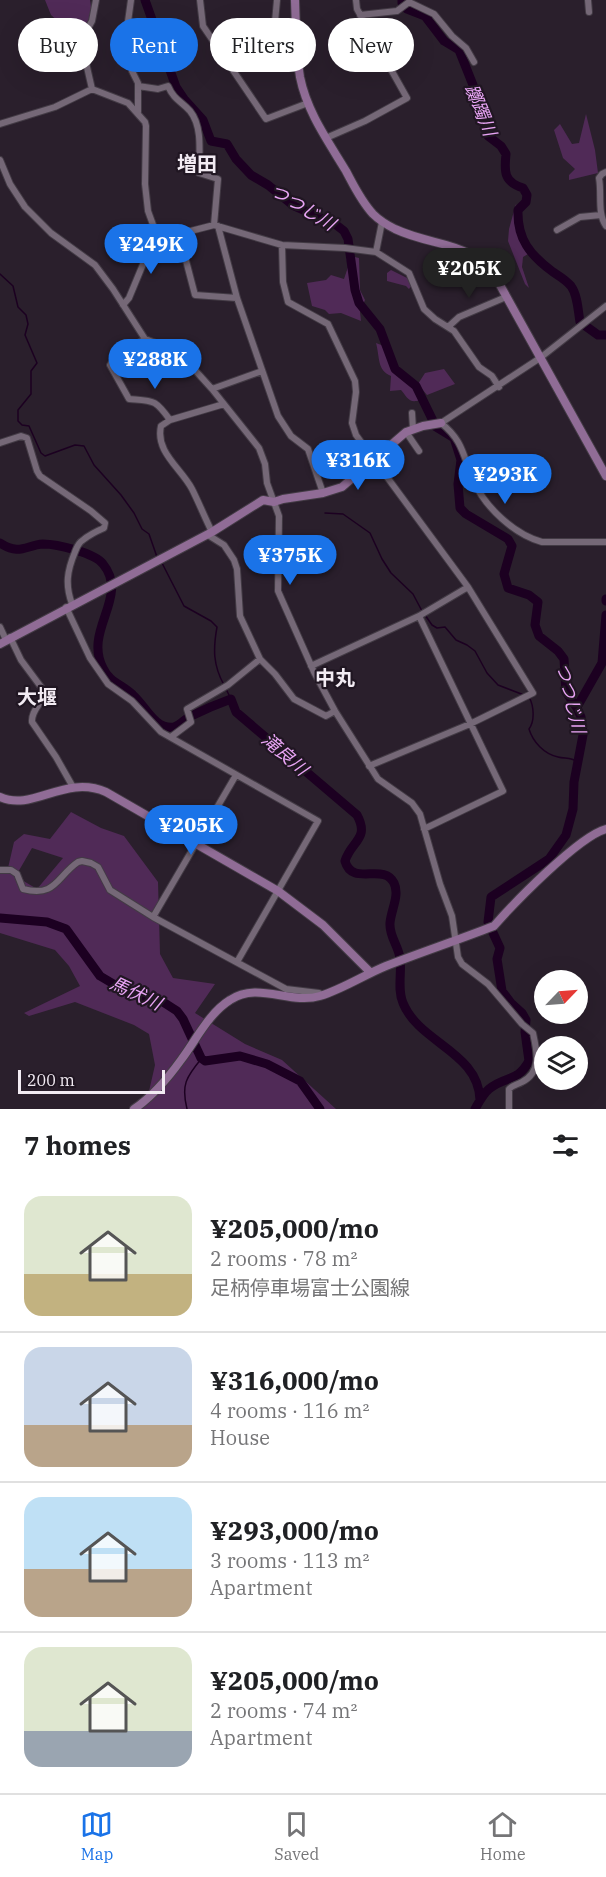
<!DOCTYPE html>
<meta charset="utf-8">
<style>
body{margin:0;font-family:"IBM Plex Serif","Noto Sans JP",serif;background:#f6f6f6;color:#202124;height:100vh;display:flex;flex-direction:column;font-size:22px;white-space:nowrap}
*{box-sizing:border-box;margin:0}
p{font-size:20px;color:#757577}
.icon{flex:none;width:33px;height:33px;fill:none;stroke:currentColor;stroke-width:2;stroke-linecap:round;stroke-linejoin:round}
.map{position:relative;height:1109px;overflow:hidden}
.panel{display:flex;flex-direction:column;background:#fff;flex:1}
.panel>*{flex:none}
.guide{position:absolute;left:18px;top:18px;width:570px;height:54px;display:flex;gap:12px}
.needle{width:39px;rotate:65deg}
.tools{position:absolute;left:534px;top:970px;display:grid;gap:12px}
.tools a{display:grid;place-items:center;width:54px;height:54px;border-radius:50%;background:#fff;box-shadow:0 6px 24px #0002;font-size:30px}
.scale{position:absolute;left:18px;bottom:15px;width:147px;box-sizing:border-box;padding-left:6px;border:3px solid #f2ebf3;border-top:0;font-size:16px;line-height:21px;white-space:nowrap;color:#f2ebf3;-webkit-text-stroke:4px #201622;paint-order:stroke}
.price{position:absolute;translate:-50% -51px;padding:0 14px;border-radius:21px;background:#1a73e8;color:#fff;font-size:20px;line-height:39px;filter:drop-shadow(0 2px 3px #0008)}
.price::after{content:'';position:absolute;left:50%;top:36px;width:18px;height:14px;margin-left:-9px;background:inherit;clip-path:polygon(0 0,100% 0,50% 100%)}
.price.current{background:#222;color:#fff}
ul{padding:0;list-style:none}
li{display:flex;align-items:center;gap:18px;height:150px;padding:0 24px}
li+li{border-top:2px solid #e0e0e0}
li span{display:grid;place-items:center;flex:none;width:168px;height:120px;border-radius:18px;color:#555}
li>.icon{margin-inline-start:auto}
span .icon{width:72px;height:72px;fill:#fffc;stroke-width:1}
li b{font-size:26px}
h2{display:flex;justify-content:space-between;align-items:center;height:72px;padding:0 24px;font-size:26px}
.pill{padding:0 21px;border-radius:27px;background:#fff;box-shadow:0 6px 24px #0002;font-size:21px;line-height:54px}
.pill.current{background:#1a73e8;color:#fff}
.dock{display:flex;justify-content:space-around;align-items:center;height:84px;border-top:2px solid #e0e0e0;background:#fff;font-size:16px;color:#757577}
.dock a{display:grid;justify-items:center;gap:3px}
.dock .current{color:#1a73e8}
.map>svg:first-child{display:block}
.green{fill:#502a57}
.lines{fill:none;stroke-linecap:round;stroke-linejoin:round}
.stream{stroke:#1c0021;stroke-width:1.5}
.river{stroke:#1c0021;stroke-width:9}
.street-casing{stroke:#433b45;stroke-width:8}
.secondary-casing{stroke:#433b45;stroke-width:10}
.street{stroke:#756877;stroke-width:6}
.secondary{stroke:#906c96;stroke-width:8}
.labels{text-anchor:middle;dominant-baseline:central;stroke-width:4.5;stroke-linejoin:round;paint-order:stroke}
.water-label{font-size:18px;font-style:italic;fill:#e8a4f4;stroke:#201622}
.quarter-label{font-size:20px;font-weight:bold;fill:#f2ebf3;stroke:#201622}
</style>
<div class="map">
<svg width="606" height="1109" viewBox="0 0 606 1109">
<rect width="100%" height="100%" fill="#2a1f2c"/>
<!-- green -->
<path class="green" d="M45 0H90C94 21 89 27 74 41H68L60 23 51 15Z
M586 114 595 150 598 173 569 180V175L575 169 563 158 554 130 560 124 572 144 579 143Z
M516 204 528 254 523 257 522 267 529 288 525 284 508 241 509 229Z
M346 255 359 258 360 290 365 300 360 312 361 321 341 313 329 314 325 310 312 306 307 283 326 280 331 275 344 279 348 267Z
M391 270 409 279 412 285 409 289 406 286 387 281V273Z
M376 343 384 346 401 373 415 384 420 400C409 404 407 397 401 390L390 391 391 376C377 370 380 358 376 343Z
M444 369 455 384 427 395 418 384 425 373Z
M71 812 101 828 124 836 158 882 160 954 173 978 215 984 195 1013 245 1044 282 1060 336 1109H134L147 1100 155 1065 149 1034 134 1025 75 1002 29 1016 24 1013 80 986 69 966 55 950 0 933V867L37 889 63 858 32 848 17 874 8 868 14 842 24 834 50 839Z"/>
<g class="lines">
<!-- stream -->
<path class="stream" d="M0 274 13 286 18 307 26 315 28 324 25 335 37 363 31 371V394L18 410V421L22 425 29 426 41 453 45 456 75 445 84 446 94 465 121 495 134 513 142 529 149 534 157 557
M325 513 343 514 370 533 382 559 391 573 413 594 422 611
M162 563 184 606 211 621 217 627C213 649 213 665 224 685
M425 615 432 625 437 628 445 627 456 640 467 645 475 651 487 673 498 685 524 695
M226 689 231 699
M529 697C534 706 535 721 529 729 533 742 544 754 558 757 565 759 571 757 577 762
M187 1109C181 1085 186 1077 202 1058"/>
<!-- river -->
<path class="river" d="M145 0 176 87 184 99 203 120 211 141 227 144 236 159 251 175 268 185 294 206 335 224 344 231 348 239 355 290 359 303 380 329 395 369 416 386 436 427 454 438 461 460 458 484 460 508 466 514 508 539 512 546 504 574 508 588 529 595 538 602 535 625 539 636 558 651 564 659 566 692 577 708 581 717 583 735 574 782 573 809 566 835 549 859 491 897 488 922 500 948 497 959 502 991 511 1003 522 1013 526 1020 525 1032 529 1061C517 1083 506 1075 489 1089 483 1094 479 1102 475 1109
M402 0V3L407 9 425 16 444 41 459 50 473 85 488 136 501 146 506 154C504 172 504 182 523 188L527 195 526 202 518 210C517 239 530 255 553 272 559 276 566 280 571 286 578 296 578 311 580 322L598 335H606
M0 543C20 556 26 545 43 544 57 544 95 553 103 564 130 597 83 630 103 668 109 682 123 685 133 695 142 703 148 715 157 722 162 726 168 728 174 727 180 725 184 720 189 717 203 710 217 704 231 699L236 712 357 815C370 839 351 841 345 861 352 887 384 862 394 883 400 895 391 910 390 923 389 936 398 945 400 958 402 973 397 989 403 1003 419 1043 479 1052 480 1100
M606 599V601
M577 707 602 663 606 615
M0 918 47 922 66 929 100 976 127 992 163 1002 177 1011 183 1019 201 1058 205 1061 240 1056 267 1064 300 1081 320 1109"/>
<!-- street casing -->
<g class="street-casing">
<path id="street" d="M96 0 92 21 81 41 92 89 128 103 145 122 146 126 145 184 148 211 156 233 129 298 123 305
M131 0 126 36 132 59V71L138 83V112
M200 0 203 26 266 119 308 103
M277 0 275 22 276 35 296 46
M588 0 589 12
M360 15 397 11 409 2 434 14 452 36 466 48 474 62
M217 45 276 35
M138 86 158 89 168 86C174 100 181 101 190 111 203 127 199 154 199 173L218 179 214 225
M0 124 55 107 92 89
M326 138 365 121 407 98 357 9 356 0
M0 160 10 184 25 207 51 233 95 265 113 289 145 339 169 348 184 358 212 389 259 448 265 464 267 483 279 516 278 591 314 672 335 711 378 779 412 803 420 814 440 884 452 916 458 957 462 964 488 984 522 1024 533 1033C537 1051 542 1072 522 1082 517 1085 513 1085 509 1089V1109
M606 172 602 174 599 178C602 194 597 213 606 226
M218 226 237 298 278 416 291 436 308 449 323 493
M557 230 580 217 601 215
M156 233 179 234 214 225 282 245 345 248 376 252 382 222
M179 234 195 295 237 298
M282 245 283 282 288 302 328 324 355 381 356 392 352 423 356 435 468 587 533 693 470 724 369 766
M376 252 409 273 424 309 435 319 454 331 479 367 492 376 499 387
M606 306 540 358 441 423C464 441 463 457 474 482 486 508 514 534 542 542H606
M448 327 459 317 506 297
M145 339 115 357 110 365 129 399C154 401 155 399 170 420L224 404
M212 389 262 371
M412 413 413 429
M170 420 161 426C155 452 181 468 192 489 199 503 205 518 212 532
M406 432 419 451
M0 443 21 436 27 438 37 471 40 476 91 511 105 523 104 528C97 531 89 535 83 540 78 543 77 547 75 552 67 571 65 585 72 604
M208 535 224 545 234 560 237 569 240 616 260 659 275 674 294 699 326 716 335 711
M66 607 90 658 108 684 132 701 161 732 318 821 237 962
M419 616 503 791 424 829
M0 627 6 640
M10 637 21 660 44 691C44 703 31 709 32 722L56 757 73 787
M311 666 419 616 468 587
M171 737 191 722 187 709 228 685 260 659
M0 870H11L17 874 23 889C56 898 57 876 78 862L82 861 91 863 98 867 110 890 153 917 286 989 319 993
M153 917 236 775"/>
</g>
<!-- secondary casing -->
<g class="secondary-casing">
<path id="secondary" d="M295 0C296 26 296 52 300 77 307 112 328 141 346 171 354 186 361 201 373 214 379 220 387 225 395 229 438 249 472 238 500 285L606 476
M0 644 212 532 263 500 274 502 283 499 323 493 342 487 406 432 423 426 441 423
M0 797C33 812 65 774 106 792L278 891 323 925 371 973
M134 1109C152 1097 168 1078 181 1060 196 1040 209 1013 230 1000 258 981 290 1005 320 996 343 989 364 975 386 966 422 952 458 940 494 926 514 903 579 836 606 829"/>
</g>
<!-- street -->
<use href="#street" class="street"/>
<!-- secondary -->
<use href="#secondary" class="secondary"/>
</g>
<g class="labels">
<!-- water labels -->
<g class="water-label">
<text transform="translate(481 110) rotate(68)">躑躅川</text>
<text transform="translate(303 207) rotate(31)">つつじ川</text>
<text transform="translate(571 698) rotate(76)">つつじ川</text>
<text transform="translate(285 754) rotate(41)">滝良川</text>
<text transform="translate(136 993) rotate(25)">馬伏川</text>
</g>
<!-- quarter labels -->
<g class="quarter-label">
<text x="197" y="163">増田</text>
<text x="335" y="677">中丸</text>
<text x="37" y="696">大堰</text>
</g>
</g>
</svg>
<div class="tools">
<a><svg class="needle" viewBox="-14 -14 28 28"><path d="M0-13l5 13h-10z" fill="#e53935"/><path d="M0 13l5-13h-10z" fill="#757577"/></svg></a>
<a><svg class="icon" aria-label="layers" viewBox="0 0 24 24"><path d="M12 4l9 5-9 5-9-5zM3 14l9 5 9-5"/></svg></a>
</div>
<div class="scale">200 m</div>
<b class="price" style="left:151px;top:275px">¥249K</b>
<b class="price current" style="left:469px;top:299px">¥205K</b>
<b class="price" style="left:155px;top:390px">¥288K</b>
<b class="price" style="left:358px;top:491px">¥316K</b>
<b class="price" style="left:505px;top:505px">¥293K</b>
<b class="price" style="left:290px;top:586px">¥375K</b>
<b class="price" style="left:191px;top:856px">¥205K</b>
<div class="guide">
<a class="pill">Buy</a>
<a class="pill current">Rent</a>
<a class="pill">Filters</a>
<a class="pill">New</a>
</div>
</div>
<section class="panel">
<h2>7 homes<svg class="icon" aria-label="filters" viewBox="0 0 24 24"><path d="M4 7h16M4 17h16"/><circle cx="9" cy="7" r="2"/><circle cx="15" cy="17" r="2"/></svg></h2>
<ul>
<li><span style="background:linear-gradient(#dfe7d0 65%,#c2b280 0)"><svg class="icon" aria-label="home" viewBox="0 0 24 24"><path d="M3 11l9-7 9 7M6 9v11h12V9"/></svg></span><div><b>¥205,000/mo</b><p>2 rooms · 78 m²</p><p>足柄停車場富士公園線</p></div></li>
<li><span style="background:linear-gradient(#c9d6e8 65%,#b9a48a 0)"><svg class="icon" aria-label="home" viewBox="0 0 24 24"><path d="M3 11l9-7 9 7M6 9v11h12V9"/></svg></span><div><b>¥316,000/mo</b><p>4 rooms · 116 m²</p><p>House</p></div></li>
<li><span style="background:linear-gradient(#bfe0f5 60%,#b9a48a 0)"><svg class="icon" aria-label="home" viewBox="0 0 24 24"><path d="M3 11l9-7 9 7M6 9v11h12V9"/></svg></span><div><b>¥293,000/mo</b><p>3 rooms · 113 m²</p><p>Apartment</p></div></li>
<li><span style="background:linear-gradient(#dfe7d0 70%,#9aa5b1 0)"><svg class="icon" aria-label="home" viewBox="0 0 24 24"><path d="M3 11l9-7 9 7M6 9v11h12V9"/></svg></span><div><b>¥205,000/mo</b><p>2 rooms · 74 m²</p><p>Apartment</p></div></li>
</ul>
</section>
<nav class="dock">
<a class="current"><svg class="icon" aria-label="map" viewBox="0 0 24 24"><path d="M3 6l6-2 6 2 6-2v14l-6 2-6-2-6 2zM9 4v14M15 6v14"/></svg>Map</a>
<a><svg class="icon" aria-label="saved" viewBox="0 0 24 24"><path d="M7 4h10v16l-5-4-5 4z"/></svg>Saved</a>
<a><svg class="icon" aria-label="home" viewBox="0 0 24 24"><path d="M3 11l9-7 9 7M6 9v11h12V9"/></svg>Home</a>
</nav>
